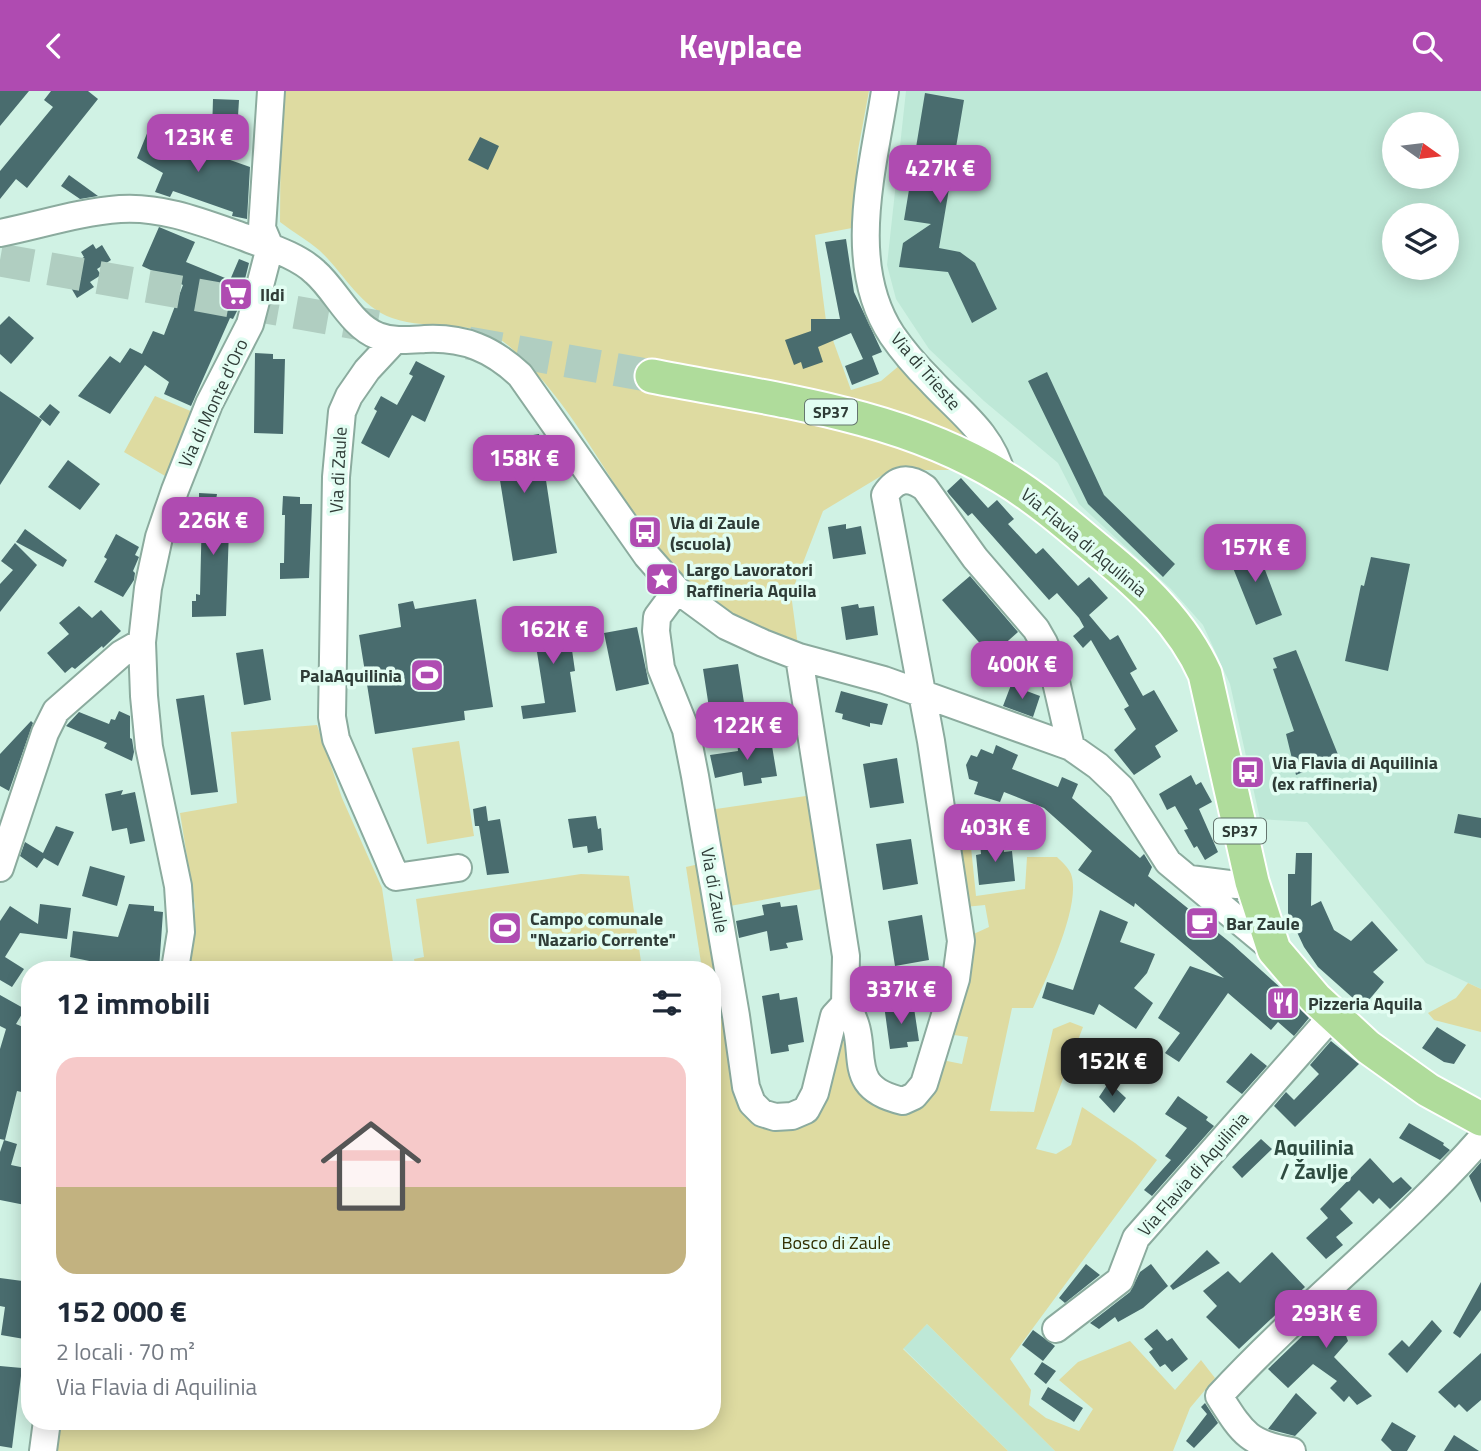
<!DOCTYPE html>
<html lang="it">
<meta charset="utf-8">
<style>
body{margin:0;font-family:"Titillium Web",sans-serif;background:#f2f2f3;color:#1f2937;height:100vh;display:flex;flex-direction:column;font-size:26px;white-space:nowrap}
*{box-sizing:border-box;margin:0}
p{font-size:23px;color:#747a83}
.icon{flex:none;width:38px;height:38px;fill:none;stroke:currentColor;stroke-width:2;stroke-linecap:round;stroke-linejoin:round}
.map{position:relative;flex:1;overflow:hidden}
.details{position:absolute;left:21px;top:870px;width:700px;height:469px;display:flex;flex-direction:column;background:#fff;border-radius:28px;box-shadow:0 4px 18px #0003}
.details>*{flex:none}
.needle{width:46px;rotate:104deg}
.controls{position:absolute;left:1382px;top:21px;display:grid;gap:14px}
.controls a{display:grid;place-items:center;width:77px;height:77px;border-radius:50%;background:#fff;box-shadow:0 4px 18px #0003;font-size:35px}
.price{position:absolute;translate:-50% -60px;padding:0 16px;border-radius:14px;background:#af4bb1;color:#fff;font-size:23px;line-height:46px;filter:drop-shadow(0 2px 4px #0008)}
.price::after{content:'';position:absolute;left:50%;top:42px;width:21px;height:16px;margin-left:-10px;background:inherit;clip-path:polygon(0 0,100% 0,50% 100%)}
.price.current{background:#222;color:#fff}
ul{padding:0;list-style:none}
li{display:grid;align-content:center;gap:14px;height:371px;padding:0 35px}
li+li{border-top:2px solid #e0e1e3}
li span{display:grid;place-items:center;height:217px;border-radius:21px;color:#555}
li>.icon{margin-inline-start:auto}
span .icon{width:126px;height:126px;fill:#fffc;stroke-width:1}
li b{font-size:30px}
h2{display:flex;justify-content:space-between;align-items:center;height:84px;padding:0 35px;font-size:30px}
header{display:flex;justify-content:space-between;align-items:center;height:91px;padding:0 35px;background:#af4bb1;color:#fff;font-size:32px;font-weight:700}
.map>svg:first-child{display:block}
.built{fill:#bee8d7;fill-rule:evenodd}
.green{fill:#dedba1}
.building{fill:#496c6e}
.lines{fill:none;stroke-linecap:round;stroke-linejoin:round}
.major-tunnel{stroke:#b0cec1;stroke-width:33;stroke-dasharray:33 17;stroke-linecap:butt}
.minor-casing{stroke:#8bab9e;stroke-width:30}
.major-casing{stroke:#fff;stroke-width:37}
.minor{stroke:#fff;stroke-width:26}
.major{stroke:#afdc9b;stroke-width:33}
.labels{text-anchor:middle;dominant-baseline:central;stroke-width:7;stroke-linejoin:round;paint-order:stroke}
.shield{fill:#e2fdf2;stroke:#65766f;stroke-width:2}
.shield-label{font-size:16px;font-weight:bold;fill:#2f3c37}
.poi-label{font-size:18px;font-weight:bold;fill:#2f3c37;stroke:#e2fdf2;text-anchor:start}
.street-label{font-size:18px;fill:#2f3c37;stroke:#e2fdf2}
.park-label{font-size:18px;fill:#322f00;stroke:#e2fdf2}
.quarter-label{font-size:21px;font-weight:bold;fill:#2e4b40;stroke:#e2fdf2}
</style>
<header><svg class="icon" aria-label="back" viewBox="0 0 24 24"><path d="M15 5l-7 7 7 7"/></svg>Keyplace<svg class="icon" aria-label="search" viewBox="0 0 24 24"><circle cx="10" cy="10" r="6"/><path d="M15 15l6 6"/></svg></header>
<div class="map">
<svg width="1481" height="1360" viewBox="0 0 1481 1360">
<rect width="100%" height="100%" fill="#d0f2e4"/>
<!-- built -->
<path class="built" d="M906 0H1481V898L1426 872 1307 731 1260 728 1230 593 1203 534 1171 498 1079 413 1058 372 984 310 929 258 896 208 887 174ZM1395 33H1447V86H1395ZM1395 124H1447V177H1395Z
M927 1233 1055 1360H1008L903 1257Z"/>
<!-- green -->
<path class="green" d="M281 0H869L858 59 852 137 815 144 826 230 851 299 881 290 900 274 956 324 972 356 772 323 885 350 965 379H891L823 420 791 503 798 555C777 545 723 525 707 511 625 438 591 327 509 255 475 225 431 241 392 227 359 215 344 182 319 159 307 149 293 141 280 131Z
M155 305 200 324 172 389 124 361Z
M317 634 342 707 382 797 394 878H189L195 816 180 722 237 712 231 641Z
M459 650 474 745 427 753 412 657Z
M813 704 826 797 730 815 709 719Z
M969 737 976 805 1025 798 1027 766H1057C1061 770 1069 777 1071 783 1082 813 1046 888 1033 917H1012L990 1020 1034 1021 1053 938 1070 931 1083 936 1036 1058 1056 1063 1071 1054 1082 1016 1135 1052 1157 1069 1010 1268 1031 1299 1029 1314 1046 1327 1079 1340 1093 1318 1059 1289 1078 1271 1130 1250 1175 1299 1201 1269 1215 1287 1190 1317 1173 1360H1055L927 1233 903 1258 1008 1360H56L60 1330H712V878H702L686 776 699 773 740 1014 789 1038 836 942 846 935 857 1001 871 1012 903 1019 942 969 962 973 968 946 954 944 967 846 989 836 985 814 965 816 954 740Z
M581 783 629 785 642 878H416L414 868 424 866 416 808Z
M1468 892 1481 898V941L1434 929 1428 922 1456 907Z"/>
<!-- building -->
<path class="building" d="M0 0H29L0 35Z
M51 0H88L98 8 27 97 16 88 0 108V80L53 16 44 9Z
M925 2 964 9 939 157 960 161 975 172 997 218 972 232 948 181 899 176 903 152 931 133 904 129Z
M213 8 239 9 238 25 226 24V42L212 41Z
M148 40 250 76 247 128 232 125 233 121 173 100 170 106 155 101 163 82 137 67Z
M480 46 499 55 488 79 468 69Z
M69 84 98 105 80 108 61 95Z
M159 136 195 151 186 171 230 189 239 168 249 172 237 220 233 228 230 227 191 315 164 303 169 291 145 274 110 323 78 305 110 265 120 272 130 257 142 263 153 240 164 244 183 194 142 175Z
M846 148 854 201 882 261 872 265 879 283 852 294 845 275 863 268 851 242 818 256 823 271 803 278 801 271 794 274 785 249 811 240V228H840L825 151Z
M93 153 96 158 102 154 111 169 97 178 101 184 90 191 94 196 77 207 70 195 81 188 72 174 84 166 81 161Z
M9 225 34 247 11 273 0 263V234Z
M255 262 273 263V268H285L283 343 254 342Z
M416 270 445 285 425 331 412 324 389 367 361 352 377 320 374 318 381 305 397 314 413 285 409 283Z
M1047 281 1104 404 1175 473 1163 486 1088 413 1028 290Z
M0 300 42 329 0 394Z
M50 313 60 321 50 335 39 326Z
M539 343 557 462 513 470 498 377 485 378 481 353Z
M68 369 100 393 80 419 48 396Z
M961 387 988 417 997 409 1014 428 1008 433 1036 463 1043 457 1078 495 1089 486 1108 507 1089 524 1110 549 1118 544 1137 578 1130 582 1143 605 1154 599 1178 640 1155 655 1161 666 1134 684 1114 659 1136 638 1124 618 1129 615 1091 549 1083 557 1073 545 1084 536 1079 527 1057 502 1049 509 972 422 968 425 949 403 947 400Z
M199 402 217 403 216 409 230 410 226 525 192 526V510H196V503L200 504 202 420H199Z
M283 405 300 406V413H312L309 487 280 488V472H284L285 424H282Z
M846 433V438L861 435 866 463 833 468 828 436Z
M25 438 67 469 63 476 16 451Z
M116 443 139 456 135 464 139 466 133 480 135 482 134 489 123 506 94 491 107 468 104 466Z
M15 452 37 474 0 521V493L13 479 1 470Z
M1250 453 1256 455 1282 524 1256 534 1229 467 1232 461Z
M1371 466 1410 473 1388 580 1345 570 1361 494 1364 495Z
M970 485 1018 541 991 565 942 509Z
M476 508 493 616 464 620 465 629 375 643 359 544 401 536 398 513 413 510 415 518Z
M858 513 859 517 874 515 878 544 846 549 841 516Z
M79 515 92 527 101 519 121 540 103 557 102 555 75 578 72 576 65 582 47 562 69 543 59 532Z
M560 519 564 540 569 538 575 580 570 581 576 621 523 628 521 615 545 612 531 523Z
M637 536 649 593 616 600 604 542Z
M263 558 271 609 244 614 236 562Z
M1296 559 1339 666 1296 684 1286 643 1294 640 1273 578 1277 577 1273 567Z
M738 573 745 618 710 623 703 578Z
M1011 594 1040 605 1033 626 1003 615Z
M841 600 888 613 882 634 870 632V636L842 628 843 623 835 621Z
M204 604 218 701 191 704 176 608Z
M119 620 130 625V647L132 648 134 661 132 670 104 657 107 652 66 635 79 621 109 633 111 628 115 629Z
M31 630 33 632 9 700 0 695V663Z
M754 646 755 651 771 649 777 685 761 687 762 692 744 695 742 681 715 687 710 664 738 660 737 649Z
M996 654 1018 664 1012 678 1058 696 1062 686 1078 693 1072 707 1140 767 1144 763 1152 776 1148 785 1232 853 1282 898 1309 927 1294 945 1278 931 1271 939 1228 902 1179 971 1165 962 1180 942 1158 927 1190 875 1224 887 1135 812 1134 816 1078 779 1092 760 1044 717 1004 701 1000 711 974 703 978 691 969 688 966 674 971 664 977 666 981 658 993 663Z
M897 667 904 712 870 717 863 673Z
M1191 684 1196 694 1201 691 1212 711 1199 718 1218 761 1205 769 1197 755 1194 757 1184 739 1188 738 1175 715 1167 719 1159 703Z
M123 699 121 704 135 701 145 750 130 753 127 737 112 740 105 703Z
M486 715 488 730 500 728 509 782 487 784 479 735H475L473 718Z
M1458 723 1481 727V747L1454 742Z
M596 725 598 738 601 737 603 759 588 762 587 755 573 757 568 728Z
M56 735 74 741 58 775 44 767 37 777 20 765 25 751 43 762Z
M911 748 918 793 883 799 876 753Z
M1003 749 1004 761 1012 760 1015 790 979 794 976 764 981 763 980 752Z
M1296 762H1312L1311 815 1321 810 1334 839 1351 850 1372 830 1398 859 1373 881 1384 891 1363 916 1318 876 1304 856 1288 822V783H1295Z
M90 775 125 785 117 815 82 805Z
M780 811 781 816 797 814 803 849 786 852 788 857 770 860 767 840 739 847 736 830 764 824 762 814Z
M40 813 71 817 67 848 20 842 5 866 24 878 12 896 0 889V830L10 815 38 833Z
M129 813 154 815V820L163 821 159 878H128L70 866 73 840 118 846Z
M1100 819 1128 831 1120 851 1155 863 1147 882 1134 897 1153 912 1136 938 1099 913 1094 924 1042 907 1047 891 1073 899Z
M922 824 929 869 895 875 888 830Z
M880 881 883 901 867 904 864 884Z
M779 902 780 909 797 906 804 951 788 954 789 960 771 963 762 905Z
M0 904 25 918 16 933 30 939V988L26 1002 17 1000 5 1049 0 1048V958L6 938 0 935Z
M901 911 902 919 914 917 919 950 907 951 908 956 890 958 884 914Z
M1437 936 1466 954 1454 973 1444 971 1422 957Z
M1331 950 1359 973 1295 1036 1274 1015 1286 1001 1294 1009 1319 983 1310 974Z
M1107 957 1124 972 1108 991 1090 976Z
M1251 962 1267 975 1242 1003 1226 991Z
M1109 991 1126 1007 1114 1022 1099 1006Z
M1178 1005 1208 1026 1206 1029 1214 1035 1152 1105 1144 1099 1171 1069 1165 1065 1187 1037 1165 1023Z
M1409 1032 1444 1052 1443 1054 1450 1059 1440 1069 1399 1047Z
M1261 1048 1272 1058 1242 1087 1232 1076Z
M4 1049 17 1053 11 1074 30 1078V1115L0 1109V1061Z
M1370 1067 1393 1092 1401 1086 1412 1097 1390 1118 1379 1107 1373 1113 1359 1099 1340 1118 1353 1132 1336 1146 1343 1154 1326 1168 1306 1147 1328 1127 1320 1118Z
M1481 1071V1112L1469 1085Z
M1207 1159 1220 1172 1173 1199 1170 1195Z
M1272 1161 1305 1196 1239 1258 1206 1226 1217 1215 1203 1200 1228 1180 1240 1192Z
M1086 1173 1100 1184 1065 1212 1059 1207Z
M1151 1173 1168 1195 1143 1217 1118 1231 1115 1226 1099 1238 1090 1232 1130 1201 1140 1181Z
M0 1187 30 1191V1249L1 1244 5 1216 0 1215Z
M1481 1191V1219L1460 1247 1453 1242Z
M1358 1201 1372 1213 1345 1242 1348 1250 1334 1266 1372 1305 1357 1314 1349 1305 1344 1311 1330 1297 1337 1290 1313 1273 1288 1297 1268 1278 1344 1205 1350 1211Z
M1432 1229 1442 1240 1407 1282 1388 1263 1402 1249 1409 1256Z
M1157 1238 1167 1250 1172 1247 1188 1268 1172 1281 1165 1273 1160 1276 1149 1261 1153 1258 1144 1248Z
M1033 1239 1055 1255 1043 1270 1022 1254Z
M1481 1262V1309L1467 1321 1459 1313 1455 1317 1438 1301Z
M1042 1271 1056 1280 1046 1293 1034 1283Z
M0 1275 22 1277 12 1357 0 1355Z
M1048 1296 1083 1317 1074 1331 1041 1308Z
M1296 1302 1317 1322 1295 1345 1268 1338Z
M1205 1312 1218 1332 1194 1357 1186 1350 1207 1323 1201 1316Z
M1392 1331 1416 1345 1407 1360H1392L1381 1349Z
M1454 1344 1479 1360H1444Z"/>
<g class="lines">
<!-- major-tunnel -->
<path class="major-tunnel" d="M0 169 384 237
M468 252 652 285"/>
<!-- minor casing -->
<g class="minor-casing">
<path id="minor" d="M885 0C873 78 845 173 892 244 903 260 917 276 930 289 958 320 992 342 1002 385
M0 142C40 134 79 121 120 118 163 115 204 132 244 146 266 155 297 164 315 181 336 199 351 235 378 245 393 251 409 249 425 248 464 246 492 258 520 284L647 465 677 499 726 535 763 552 799 566 884 589 1071 656 1098 675 1121 697 1168 771 1274 859
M270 156 262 137 271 0
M394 250 367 279 349 305 342 321 336 386 332 626 336 648 396 786 458 777
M677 499 657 526 656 540 661 577 686 639 695 685 736 925 746 996 752 1012 762 1022 775 1026 792 1025 806 1019 815 1002 834 925 845 913 846 865 799 566
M0 777 45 642 56 620 121 563 142 551
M1190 788 1237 794 1252 791
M175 878 181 841 178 795 149 656 144 605 142 551 148 497 159 446 175 399 209 313 250 233 270 156
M845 913C876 955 837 995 903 1010L914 1005 924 993 956 888 961 850 931 650 885 404C896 387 908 385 925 397L975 467 1036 538 1044 552 1051 569 1071 656
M1056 1238 1120 1189 1136 1147 1332 925
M43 1360 47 1330
M1292 1360C1248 1353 1242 1341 1219 1305 1302 1215 1400 1140 1481 1048"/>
</g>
<!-- major casing -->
<g class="major-casing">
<path id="major" d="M652 285C769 308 898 322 1002 386 1037 407 1068 434 1099 460 1142 495 1182 532 1205 583L1252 791 1274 859 1315 907 1368 956 1428 999 1481 1028"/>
</g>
<!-- minor -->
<use href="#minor" class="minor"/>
<!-- major -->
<use href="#major" class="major"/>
</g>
<!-- icons -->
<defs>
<g id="supermarket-square" transform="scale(1.75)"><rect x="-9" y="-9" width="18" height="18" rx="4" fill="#af4bb1" stroke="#e2fdf2"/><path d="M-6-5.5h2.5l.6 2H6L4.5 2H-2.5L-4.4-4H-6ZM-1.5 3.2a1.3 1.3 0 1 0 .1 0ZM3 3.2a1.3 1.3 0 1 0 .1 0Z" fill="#fff"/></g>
<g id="bus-square" transform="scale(1.75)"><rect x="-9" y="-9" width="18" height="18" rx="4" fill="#af4bb1" stroke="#e2fdf2"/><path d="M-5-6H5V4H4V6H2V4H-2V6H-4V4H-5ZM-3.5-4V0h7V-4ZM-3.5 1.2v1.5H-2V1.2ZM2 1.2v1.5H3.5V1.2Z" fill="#fff"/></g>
<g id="sight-square" transform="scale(1.75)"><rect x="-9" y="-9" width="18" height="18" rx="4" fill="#af4bb1" stroke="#e2fdf2"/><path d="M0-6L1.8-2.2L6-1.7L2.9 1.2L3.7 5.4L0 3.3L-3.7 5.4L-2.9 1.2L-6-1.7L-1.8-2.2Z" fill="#fff"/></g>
<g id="stadium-square" transform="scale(1.75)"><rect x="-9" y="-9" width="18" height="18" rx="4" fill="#af4bb1" stroke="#e2fdf2"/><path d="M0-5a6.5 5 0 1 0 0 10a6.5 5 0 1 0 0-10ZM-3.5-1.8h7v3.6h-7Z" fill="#fff"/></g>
<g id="cafe-square" transform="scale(1.75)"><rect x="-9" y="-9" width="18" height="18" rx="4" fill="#af4bb1" stroke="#e2fdf2"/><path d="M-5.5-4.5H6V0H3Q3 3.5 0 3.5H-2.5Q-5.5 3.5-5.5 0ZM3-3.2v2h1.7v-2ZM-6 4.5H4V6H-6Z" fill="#fff"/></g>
<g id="restaurant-square" transform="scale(1.75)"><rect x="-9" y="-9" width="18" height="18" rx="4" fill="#af4bb1" stroke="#e2fdf2"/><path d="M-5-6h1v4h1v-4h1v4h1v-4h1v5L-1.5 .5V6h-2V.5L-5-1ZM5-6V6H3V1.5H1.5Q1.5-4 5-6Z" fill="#fff"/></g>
</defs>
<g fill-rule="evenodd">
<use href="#supermarket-square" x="236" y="203"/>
<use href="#bus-square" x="645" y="441"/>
<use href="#sight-square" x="662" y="488"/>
<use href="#stadium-square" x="427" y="584"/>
<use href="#bus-square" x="1248" y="681"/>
<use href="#cafe-square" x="1202" y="832"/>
<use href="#stadium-square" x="505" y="837"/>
<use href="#restaurant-square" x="1283" y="912"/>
</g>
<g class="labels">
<!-- shield labels -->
<g class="shield">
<rect x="805" y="308.5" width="52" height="25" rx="5"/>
<rect x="1214" y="727.5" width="52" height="25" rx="5"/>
</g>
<g class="shield-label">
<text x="831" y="321">SP37</text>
<text x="1240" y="740">SP37</text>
</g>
<!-- poi labels -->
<g class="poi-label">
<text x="260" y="203">Ildi</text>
<text x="670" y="431">Via di Zaule<tspan x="670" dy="21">(scuola)</tspan></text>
<text x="686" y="478">Largo Lavoratori<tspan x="686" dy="21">Raffineria Aquila</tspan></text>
<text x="402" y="584" text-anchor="end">PalaAquilinia</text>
<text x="1272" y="671">Via Flavia di Aquilinia<tspan x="1272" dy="21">(ex raffineria)</tspan></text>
<text x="530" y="827">Campo comunale<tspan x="530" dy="21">"Nazario Corrente"</tspan></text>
<text x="1226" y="832">Bar Zaule</text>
<text x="1308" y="912">Pizzeria Aquila</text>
</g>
<!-- street labels -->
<g class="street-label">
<text transform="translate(926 280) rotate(49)">Via di Trieste</text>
<text transform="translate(213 312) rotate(-65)">Via di Monte d'Oro</text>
<text transform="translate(338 379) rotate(-87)">Via di Zaule</text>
<text transform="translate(1084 451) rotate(40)">Via Flavia di Aquilinia</text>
<text transform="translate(715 799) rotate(80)">Via di Zaule</text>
<text transform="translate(1193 1083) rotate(-49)">Via Flavia di Aquilinia</text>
</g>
<!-- park labels -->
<g class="park-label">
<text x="836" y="1151">Bosco di Zaule</text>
</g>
<!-- quarter labels -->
<g class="quarter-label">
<text x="1314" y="1056">Aquilinia<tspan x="1314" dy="24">/ Žavlje</tspan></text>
</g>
</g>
</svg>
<div class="controls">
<a><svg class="needle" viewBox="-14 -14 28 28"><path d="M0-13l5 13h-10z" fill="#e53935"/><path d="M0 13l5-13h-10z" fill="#747a83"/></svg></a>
<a><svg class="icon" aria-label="layers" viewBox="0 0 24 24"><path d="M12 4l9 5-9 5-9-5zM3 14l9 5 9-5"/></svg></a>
</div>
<b class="price" style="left:198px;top:83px">123K €</b>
<b class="price" style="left:940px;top:114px">427K €</b>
<b class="price" style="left:524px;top:404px">158K €</b>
<b class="price" style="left:213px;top:466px">226K €</b>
<b class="price" style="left:1255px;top:493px">157K €</b>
<b class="price" style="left:553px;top:575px">162K €</b>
<b class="price" style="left:1022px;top:610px">400K €</b>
<b class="price" style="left:747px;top:671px">122K €</b>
<b class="price" style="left:995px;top:773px">403K €</b>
<b class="price" style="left:901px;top:935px">337K €</b>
<b class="price current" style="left:1112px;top:1007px">152K €</b>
<b class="price" style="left:1326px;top:1259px">293K €</b>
<section class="details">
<h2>12 immobili<svg class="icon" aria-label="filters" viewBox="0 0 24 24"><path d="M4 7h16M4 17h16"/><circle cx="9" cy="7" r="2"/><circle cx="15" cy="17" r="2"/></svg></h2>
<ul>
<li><span style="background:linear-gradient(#f6c9c9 60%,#c2b280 0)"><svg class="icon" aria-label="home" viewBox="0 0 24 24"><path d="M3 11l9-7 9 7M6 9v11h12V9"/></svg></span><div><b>152 000 €</b><p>2 locali · 70 m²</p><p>Via Flavia di Aquilinia</p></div></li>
</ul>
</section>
</div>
